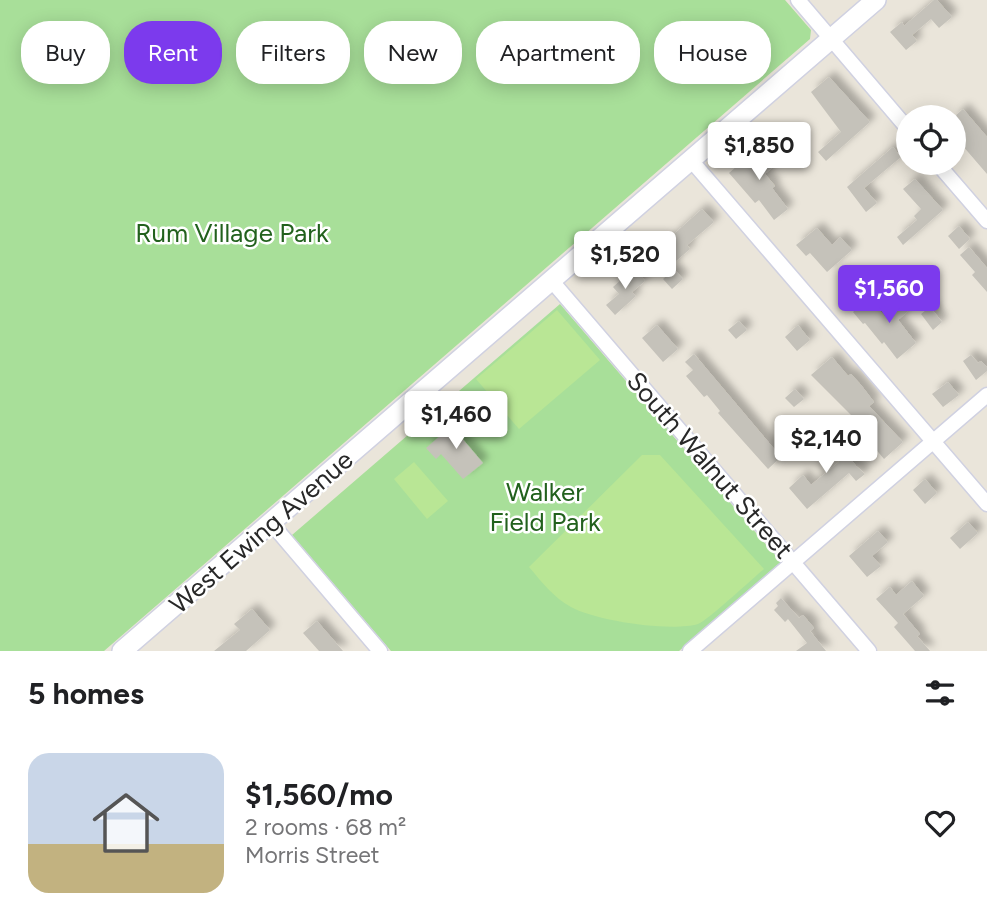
<!DOCTYPE html>
<meta charset="utf-8">
<style>
body{margin:0;font-family:Figtree,sans-serif;background:#f2f2f2;color:#202124;height:100vh;display:flex;flex-direction:column;font-size:26px;white-space:nowrap}
*{box-sizing:border-box;margin:0}
p{font-size:23px;color:#757577}
.icon{flex:none;width:38px;height:38px;fill:none;stroke:currentColor;stroke-width:2;stroke-linecap:round;stroke-linejoin:round}
.map{position:relative;height:651px;overflow:hidden}
.panel{display:flex;flex-direction:column;background:#fff;flex:1}
.panel>*{flex:none}
.banner{position:absolute;left:21px;top:21px;width:945px;height:63px;display:flex;gap:14px}
.fabs{position:absolute;left:896px;top:105px;display:grid;gap:14px}
.fabs a{display:grid;place-items:center;width:70px;height:70px;border-radius:50%;background:#fff;box-shadow:0 4px 18px #0003;font-size:35px}
.price{position:absolute;translate:-50% -60px;padding:0 16px;border-radius:7px;background:#fff;color:#222;font-size:23px;line-height:46px;filter:drop-shadow(0 2px 4px #0008)}
.price::after{content:'';position:absolute;left:50%;top:42px;width:21px;height:16px;margin-left:-10px;background:inherit;clip-path:polygon(0 0,100% 0,50% 100%)}
.price.selected{background:#7c3aed;color:#fff}
ul{padding:0;list-style:none}
li{display:flex;align-items:center;gap:21px;height:175px;padding:0 28px}
li span{display:grid;place-items:center;flex:none;width:196px;height:140px;border-radius:21px;color:#555}
li>.icon{margin-inline-start:auto}
span .icon{width:84px;height:84px;fill:#fffc;stroke-width:1}
li b{font-size:30px}
h2{display:flex;justify-content:space-between;align-items:center;height:84px;padding:0 28px;font-size:30px}
.tag{padding:0 24px;border-radius:28px;background:#fff;box-shadow:0 4px 18px #0003;font-size:24px;line-height:63px}
.tag.selected{background:#7c3aed;color:#fff}
.map>svg:first-child{display:block}
.green{fill:#a8df99}
.pitch{fill:#b9e695}
.building{fill:#c5c2ba;filter:url(#shadow)}
.lines{fill:none;stroke-linecap:round;stroke-linejoin:round}
.street-casing{stroke:#d0d1e1;stroke-width:17}
.secondary-casing{stroke:#d0d1e1;stroke-width:22}
.street{stroke:#fff;stroke-width:14}
.secondary{stroke:#fff;stroke-width:19}
.labels{text-anchor:middle;dominant-baseline:central;stroke-width:5;stroke-linejoin:round;paint-order:stroke}
.park-label{font-size:26px;fill:#22611d;stroke:#fff}
.street-label{font-size:26px;fill:#282828;stroke:#fff}
</style>
<div class="map">
<svg width="987" height="651" viewBox="0 0 987 651">
<defs>
<filter id="shadow"><feDropShadow dx="6" dy="-6" stdDeviation="3.5" flood-color="#0004"/></filter>
</defs>
<rect width="100%" height="100%" fill="#eae5da"/>
<!-- green -->
<path class="green" d="M0 0H785L811 30 810 39 104 651H0Z
M560 304 781 562 679 651H391L292 535Z"/>
<!-- pitch -->
<path class="pitch" d="M557 310 600 360 519 429 476 379Z
M642 455H660L764 569C753 578 707 621 698 624 671 632 596 621 571 607 554 598 541 581 529 567Z
M414 462 448 501 427 519 394 479Z"/>
<!-- building -->
<path class="building" d="M934 0H937L952 17 939 28 931 19 912 35 917 41 906 50 890 32 902 22 904 26Z
M829 77 870 122 826 161 818 152 841 132 811 92Z
M963 109 987 137V174L962 145 966 141 954 127V117Z
M760 146 775 165 765 174 775 186 772 188 788 209 774 220 759 200 755 203 729 173Z
M893 147 901 157 864 188 877 203 866 212 847 187Z
M915 179 943 210 903 245 897 237 917 220 914 216 921 209 903 189Z
M702 209 714 222 687 245 690 249 669 267 657 254 666 246 664 243Z
M959 226 970 239 959 249 948 236Z
M817 228 832 245 840 237 852 250 827 272 810 253 806 256 796 245Z
M969 247 987 268V292L972 275 975 272 960 255Z
M634 268 645 281 632 292 636 296 615 315 606 305 619 294 613 287Z
M674 269 683 279 672 289 663 279Z
M911 293 918 302 898 320 916 343 897 359 884 342 882 344 865 323 863 324 853 312 869 298 885 317Z
M930 307 942 322 933 330 921 314Z
M739 321 747 330 736 339 728 330Z
M657 325 678 349 663 362 642 338Z
M798 325 810 340 797 351 785 337Z
M694 354 781 457 768 469 718 413 720 411 707 395 704 397 686 376 693 370 685 362Z
M971 355 978 363 981 361 987 367V371L976 380 963 361Z
M832 357 848 376 851 374 861 385 874 402 869 406 903 442 884 459 874 447 876 444 855 419 811 375Z
M948 382 959 395 943 407 932 394Z
M795 389 804 399 794 407 785 398Z
M455 423 465 433 461 437 483 463 463 479 441 454 436 459 426 448Z
M830 432 856 466 865 474 856 481 849 473 807 509 789 488 803 475 811 485 839 462 821 440Z
M925 479 937 493 925 504 913 490Z
M968 522 978 533 960 549 950 538Z
M878 531 888 542 872 556 881 566 867 577 849 556Z
M912 581 924 596 903 614 920 634 917 636 930 651H915L894 627 898 623 876 599 890 587 896 595Z
M781 598 799 618 803 615 814 628 810 631 826 651H796L807 643 788 619 785 622 774 610 778 606 776 603Z
M252 609 270 630 246 651H214L240 630 234 624Z
M317 621 343 651H319L303 633Z"/>
<g class="lines">
<!-- street casing -->
<g class="street-casing">
<path id="street" d="M798 0 908 129
M690 159 987 504
M937 163 987 221
M551 280 869 651
M271 523 380 651
M690 651 987 395"/>
</g>
<!-- secondary casing -->
<g class="secondary-casing">
<path id="secondary" d="M122 651 876 0"/>
</g>
<!-- street -->
<use href="#street" class="street"/>
<!-- secondary -->
<use href="#secondary" class="secondary"/>
</g>
<g class="labels">
<!-- park labels -->
<g class="park-label">
<text x="232" y="233">Rum Village Park</text>
<text x="545" y="492">Walker<tspan x="545" dy="30">Field Park</tspan></text>
</g>
<!-- street labels -->
<g class="street-label">
<text transform="translate(710 465) rotate(49)">South Walnut Street</text>
<text transform="translate(261 532) rotate(-41)">West Ewing Avenue</text>
</g>
</g>
</svg>
<div class="fabs">
<a><svg class="icon" aria-label="locate" viewBox="0 0 24 24"><circle cx="12" cy="12" r="6"/><path d="M12 2v4M12 18v4M2 12h4M18 12h4"/></svg></a>
</div>
<b class="price" style="left:759px;top:182px">$1,850</b>
<b class="price" style="left:625px;top:291px">$1,520</b>
<b class="price selected" style="left:889px;top:325px">$1,560</b>
<b class="price" style="left:456px;top:451px">$1,460</b>
<b class="price" style="left:826px;top:475px">$2,140</b>
<div class="banner">
<a class="tag">Buy</a>
<a class="tag selected">Rent</a>
<a class="tag">Filters</a>
<a class="tag">New</a>
<a class="tag">Apartment</a>
<a class="tag">House</a>
</div>
</div>
<section class="panel">
<h2>5 homes<svg class="icon" aria-label="filters" viewBox="0 0 24 24"><path d="M4 7h16M4 17h16"/><circle cx="9" cy="7" r="2"/><circle cx="15" cy="17" r="2"/></svg></h2>
<ul>
<li><span style="background:linear-gradient(#c9d6e8 65%,#c2b280 0)"><svg class="icon" aria-label="home" viewBox="0 0 24 24"><path d="M3 11l9-7 9 7M6 9v11h12V9"/></svg></span><div><b>$1,560/mo</b><p>2 rooms · 68 m²</p><p>Morris Street</p></div><svg class="icon" aria-label="heart" viewBox="0 0 24 24"><path d="M12 20l-8-8c-3-5 5-10 8-4 3-6 11-1 8 4z"/></svg></li>
</ul>
</section>
